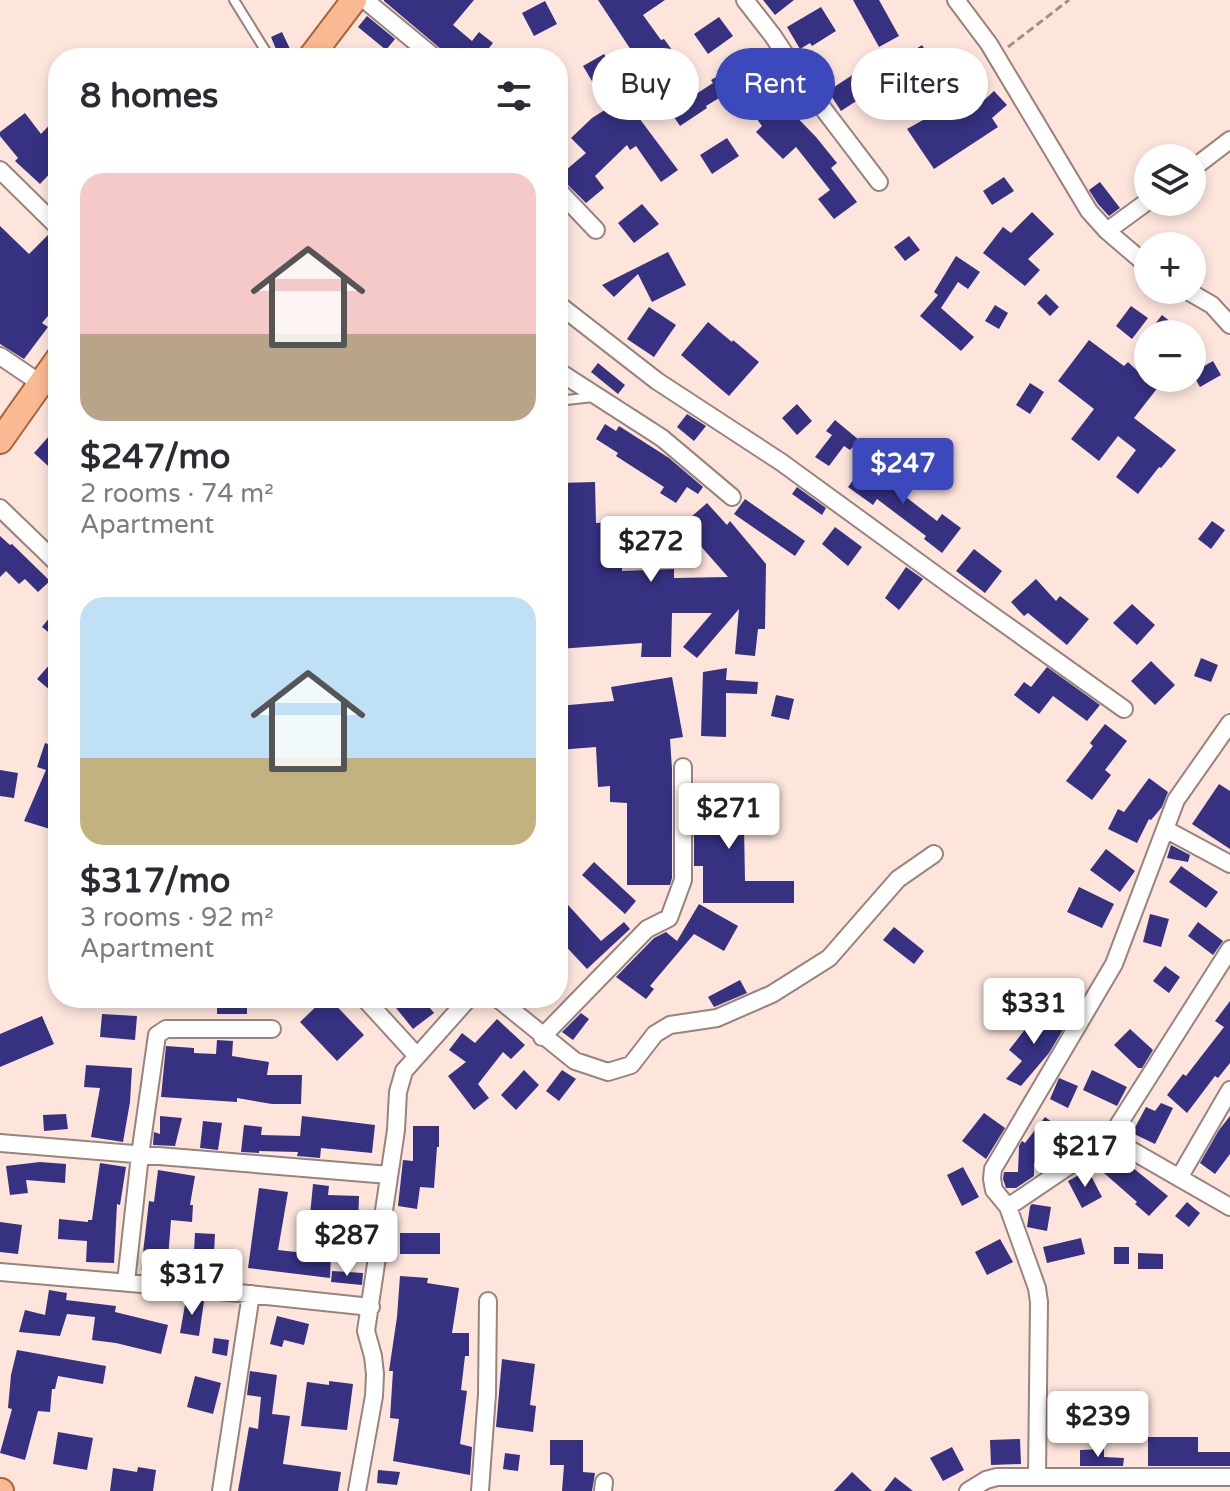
<!DOCTYPE html>
<meta charset="utf-8">
<style>
body{margin:0;font-family:"Varela Round",sans-serif;background:#f7f7f7;color:#2b2b33;height:100vh;display:flex;flex-direction:column;font-size:30px;white-space:nowrap}
*{box-sizing:border-box;margin:0}
p{font-size:26px;color:#7c7c81}
.icon{flex:none;width:44px;height:44px;fill:none;stroke:currentColor;stroke-width:2;stroke-linecap:round;stroke-linejoin:round}
.map{position:relative;flex:1;overflow:hidden}
.panel{position:absolute;left:48px;top:48px;width:520px;height:960px;display:flex;flex-direction:column;background:#fff;border-radius:32px;box-shadow:0 4px 12px #0003}
.panel>*{flex:none}
.top-card{position:absolute;left:592px;top:48px;width:518px;height:72px;display:flex;gap:16px}
.buttons{position:absolute;left:1134px;top:144px;display:grid;gap:16px}
.buttons a{display:grid;place-items:center;width:72px;height:72px;border-radius:50%;background:#fff;box-shadow:0 4px 12px #0003;font-size:40px}
.price{position:absolute;translate:-50% -68px;padding:0 18px;border-radius:8px;background:#fff;color:#222;font-size:26px;line-height:52px;filter:drop-shadow(0 2px 4px #0008)}
.price::after{content:'';position:absolute;left:50%;top:48px;width:24px;height:18px;margin-left:-12px;background:inherit;clip-path:polygon(0 0,100% 0,50% 100%)}
.price.current{background:#3c49bc;color:#fff}
ul{padding:0;list-style:none}
li{display:grid;align-content:center;gap:16px;height:424px;padding:0 32px}
li span{display:grid;place-items:center;height:248px;border-radius:24px;color:#555}
li>.icon{margin-inline-start:auto}
span .icon{width:144px;height:144px;fill:#fffc;stroke-width:1}
li b{font-size:34px}
h2{display:flex;justify-content:space-between;align-items:center;height:96px;padding:0 32px;font-size:34px}
.pill{padding:0 28px;border-radius:36px;background:#fff;box-shadow:0 4px 12px #0003;font-size:28px;line-height:72px}
.pill.current{background:#3c49bc;color:#fff}
.map>svg:first-child{display:block}
.building{fill:#363180}
.lines{fill:none;stroke-linecap:round;stroke-linejoin:round}
.service-casing{stroke:#99837b;stroke-width:12}
.minor-casing{stroke:#99837b;stroke-width:20}
.primary-casing{stroke:#aa6439;stroke-width:28}
.path{stroke:#a19089;stroke-width:3;stroke-dasharray:8 4;stroke-linecap:butt}
.service{stroke:#fff;stroke-width:8}
.minor{stroke:#fff;stroke-width:16}
.primary{stroke:#f8b993;stroke-width:24}
</style>
<div class="map">
<svg width="1230" height="1491" viewBox="0 0 1230 1491">
<rect width="100%" height="100%" fill="#fde5dc"/>
<!-- building -->
<path class="building" d="M384 0H474L453 25 472 41 479 32 493 43 481 58H446L442 50 384 1Z
M598 0H665L643 15 661 40 664 39 681 62 648 88 639 76 619 88 642 122 678 170 661 182 636 146 630 150 627 145 595 176 604 188 586 203 559 176 586 153 571 138 592 118 608 108 583 66 604 54 616 75 637 59Z
M763 0H794L775 15Z
M853 0H879L899 36 879 47Z
M545 1 557 24 534 36 522 13Z
M821 7 836 31 812 46 810 43 800 49 787 27Z
M367 16 395 39 386 50 358 27Z
M719 17 733 36 708 54 694 34Z
M282 32 290 49 278 54 271 37Z
M922 45 932 61 923 66 947 104 972 87 982 102 994 91 1007 105 992 118 998 127 934 169 907 129 923 120 890 66Z
M750 57 760 73 706 106 707 108 680 126 670 111 713 83 711 80Z
M854 74 867 94 841 111 828 91Z
M777 87H782L789 98 783 103 816 137 837 163 831 168 857 202 834 219 818 199 830 190 796 147 783 159 756 132 762 126 748 107Z
M25 113 41 134 58 116V165L40 184 15 161 18 158 0 136V132Z
M727 138 739 156 712 174 700 155Z
M1004 177 1014 191 992 205 983 191Z
M1100 182 1120 208 1109 216 1098 204 1089 190Z
M642 204 659 224 634 243 618 223Z
M1032 212 1054 234 1028 259 1040 270 1025 286 983 253 1003 227 1011 233Z
M0 226 29 254 49 234 58 243V304L42 323 48 327 24 359 0 344Z
M909 236 920 250 905 261 894 247Z
M668 252 686 285 652 302 638 274 614 297 602 285Z
M956 256 980 272 968 289 958 282 941 308 974 337 961 351 920 316 938 295 934 292Z
M1046 294 1059 307 1050 316 1037 303Z
M995 305 1008 313 999 329 985 321Z
M1131 306 1148 318 1132 339 1116 326Z
M649 307 676 325 654 357 627 339Z
M1162 315 1186 334H1147Z
M708 322 732 342 733 340 759 362 729 396 681 355Z
M1089 340 1124 366 1128 362 1145 378H1149L1159 386 1134 418 1176 450 1161 468 1159 467 1138 494 1116 477 1136 450 1118 436 1099 461 1071 439 1094 409 1058 381Z
M1213 361 1221 375 1200 387 1192 373Z
M598 363 625 385 618 394 591 372Z
M1030 383 1044 392 1030 414 1016 405Z
M797 404 812 421 797 435 782 418Z
M687 414 706 426 694 441 677 427Z
M835 420 859 440 850 450 844 446 829 466 815 457 832 435 826 431Z
M605 424 616 431 619 426 669 458 703 487 698 494 687 487 676 503 660 493 664 487 616 456 618 453 596 439Z
M58 426V475L34 453Z
M868 460 893 478 889 484 937 521 942 514 961 528 942 553 924 539 926 536 877 499 873 505 848 487Z
M595 482 596 523 621 522 622 571 674 569V578L728 577 682 525 707 503 727 525 730 521 766 564 765 629H758L755 656 735 654 739 609 697 658 683 647 712 613H672L671 657H641L642 643 558 649V483Z
M797 487 826 508 822 515 792 494Z
M745 499 805 541 795 556 734 514Z
M1212 521 1225 530 1211 549 1198 539Z
M835 527 862 547 848 566 822 544Z
M0 536 10 545 12 544 50 581 38 592 25 579 19 584 6 571 0 577Z
M974 549 1002 571 985 593 956 571Z
M906 567 923 579 899 610 885 598Z
M1036 579 1056 601 1060 596 1089 619 1067 645 1028 613 1024 616 1011 602Z
M1132 604 1155 625 1137 645 1113 623Z
M58 607V640L42 627Z
M58 655V697L37 679Z
M1201 658 1218 665 1211 682 1194 676Z
M1151 661 1175 685 1155 705 1131 681Z
M1047 667 1100 705 1087 721 1053 696 1039 714 1014 695 1024 682 1031 687Z
M727 668 726 680 758 682 757 694 726 693V737L701 736 703 672Z
M672 677 683 737 670 739 672 769V878L670 885H627V803L610 802V786L598 787 596 747 558 750V706L614 701 611 687Z
M776 695 794 699 789 720 771 716Z
M1105 724 1127 741 1105 770 1111 775 1092 800 1066 781 1093 746 1090 743Z
M45 743 57 747 58 744V804L50 829 24 821 46 770 37 767Z
M0 770 18 773 14 798 0 796Z
M1149 778 1168 792 1162 807 1151 820 1149 819 1137 843 1108 829 1118 809 1124 812Z
M1219 784 1230 791V849L1192 824Z
M700 790H749V827H744L745 881H794V903H703V866H694V795L700 794Z
M1171 845 1190 855 1188 862 1167 858Z
M1106 849 1135 871 1120 892 1090 870Z
M594 862 636 901 625 914 582 875Z
M1181 866 1218 892 1206 908 1169 882Z
M1079 887 1114 904 1102 928 1067 912Z
M558 894 601 941 624 922 630 929 587 969 558 938Z
M699 904 738 926 724 951 694 934 650 986 654 989 646 999 616 977 654 938 666 932 677 941Z
M1150 914 1169 919 1161 947 1143 942Z
M1198 922 1223 941 1213 955 1188 936Z
M894 927 924 951 914 964 883 940Z
M1165 966 1180 977 1169 993 1153 981Z
M1055 978 1066 987 1050 1005 1039 995Z
M740 980 747 993 714 1007 708 997Z
M217 998H247V1014H217Z
M325 998H329L364 1035 337 1061 300 1022Z
M388 998H422L434 1013 413 1029Z
M1230 1001V1063L1218 1078 1215 1076 1187 1113 1167 1095 1183 1074 1186 1076 1224 1027 1215 1021Z
M1041 1009 1064 1028 1049 1053 1021 1086 1006 1079 1022 1061 1009 1050Z
M581 1013 589 1019 573 1040 562 1032Z
M102 1014 137 1016 135 1040 100 1037Z
M42 1016 54 1044 0 1067V1034Z
M497 1019 525 1045 511 1059 503 1052 478 1084 489 1098 474 1110 448 1076 466 1062 449 1050 462 1033 475 1043Z
M1130 1029 1153 1050 1142 1068H1138L1114 1045Z
M217 1040 233 1041 232 1056 269 1062 267 1075H302L301 1104H272L237 1098V1102L161 1097 166 1046 194 1048V1053L216 1054Z
M86 1065 132 1068 130 1102 123 1142 91 1137 100 1088 84 1087Z
M524 1070 539 1085 516 1110 501 1095Z
M562 1070 576 1079 559 1101 546 1091Z
M1092 1070 1127 1087 1117 1106 1083 1090Z
M1059 1078 1078 1086 1068 1108 1050 1099Z
M1161 1103 1173 1108 1155 1144 1132 1133 1146 1107 1155 1111Z
M984 1113 1005 1128 986 1159 962 1141Z
M66 1114 68 1129 44 1131 43 1115Z
M160 1116 182 1118 175 1146 153 1145 154 1132 160 1134Z
M302 1116 375 1125 372 1153 321 1148 320 1158 297 1156 298 1152 259 1151V1153L241 1152 244 1125 262 1127 261 1135 300 1136Z
M1230 1116V1154L1215 1174 1200 1163 1219 1130Z
M1045 1117 1060 1128 1046 1146 1060 1150 1057 1160 1048 1167 1034 1163V1176L1016 1188H1006L1003 1179 1004 1172H1018L1019 1146 1022 1141 1025 1143Z
M203 1121 222 1123 218 1150 200 1148Z
M413 1126H439V1147H437L434 1188 420 1187 417 1209 398 1206 403 1160 413 1161Z
M1118 1156 1168 1196 1149 1216 1135 1204 1137 1202 1104 1173Z
M40 1162 66 1164 65 1183 26 1180 28 1193 10 1195 6 1166Z
M100 1163 126 1167 120 1205 117 1204 114 1263 86 1262 87 1241 58 1239 59 1219 88 1222V1220H92Z
M963 1167 979 1197 962 1206 947 1175Z
M158 1170 195 1176 190 1205H193L192 1222 171 1220 167 1272 141 1270 149 1201 154 1202Z
M1088 1170 1102 1197 1082 1208 1068 1181Z
M313 1184 329 1186 328 1195 359 1196 357 1254H334L336 1229 309 1226Z
M259 1188 288 1192 278 1250 331 1256 330 1278 248 1268Z
M1187 1202 1200 1213 1189 1227 1175 1216Z
M1032 1204 1051 1207 1047 1231 1027 1227 1030 1206Z
M0 1222 22 1225 18 1254 0 1252Z
M195 1233 215 1234 213 1272 193 1271Z
M400 1233H440V1254H400Z
M1081 1238 1085 1254 1047 1263 1043 1247Z
M1000 1239 1013 1262 987 1275 975 1252Z
M1114 1247H1129V1264H1114Z
M1138 1253 1163 1254V1269H1138Z
M332 1271 363 1273 362 1285 331 1282Z
M400 1276 428 1278 427 1283 459 1288 452 1333H469V1356H465L461 1390 467 1391 460 1444 472 1447 470 1475 393 1461 399 1419 390 1418 393 1371H389L397 1317Z
M49 1290 67 1293 66 1300 116 1306 115 1312 168 1325 161 1354 116 1343 92 1340 95 1317 67 1314 60 1336 19 1332 25 1310 45 1315Z
M186 1299 204 1301 199 1336 180 1333Z
M277 1316 309 1324 304 1345 284 1340 282 1347 270 1344Z
M214 1338 229 1340 227 1356 212 1353Z
M17 1350 106 1366 103 1384 58 1376 55 1389H52L50 1412 38 1411 25 1460 0 1453 12 1409 8 1408 11 1375Z
M502 1359 535 1364 530 1405 536 1406 533 1432 496 1427Z
M250 1371 277 1375 272 1414 290 1416 283 1464 341 1472 338 1491H238L249 1427 258 1429 261 1397 247 1395Z
M195 1376 221 1383 213 1414 187 1407Z
M329 1381 353 1384 347 1430 301 1426 307 1382 329 1385Z
M58 1432 93 1438 87 1470 53 1464Z
M1148 1437H1198V1452H1230V1466H1148Z
M1020 1439 1021 1464 991 1465 990 1440Z
M550 1440H583V1472L595 1473 592 1491H562L564 1465H550Z
M952 1447 964 1470 943 1481 930 1458Z
M1104 1449V1457L1124 1458 1123 1466H1080V1450Z
M505 1453 520 1455 518 1471 503 1469Z
M138 1467 156 1470 153 1491H110L113 1468 137 1472Z
M378 1470 400 1472 397 1485 377 1483Z
M852 1472 872 1491H834Z
M895 1477 913 1491H884Z"/>
<g class="lines">
<!-- service casing -->
<g class="service-casing">
<path id="service" d="M234 0 270 58
M558 401 593 397"/>
</g>
<!-- minor casing -->
<g class="minor-casing">
<path id="minor" d="M365 0 435 58
M745 0 773 36 806 86 879 182
M956 0 989 44 1089 211 1107 231 1148 266
M1192 169 1230 140
M0 170 58 227
M558 190 596 230
M1107 231 1148 201
M1186 290 1212 305 1230 325
M558 304 657 381 781 462 954 588 1124 709
M0 356 40 383
M558 371 662 438 732 497
M0 508 58 564
M1165 829 1230 864
M364 998 417 1056
M497 998 575 1061 608 1072 631 1065 655 1034 670 1025 717 1018 772 994 829 958 898 879 934 854
M542 1037 647 929 669 918 683 880V767
M1110 1138 1230 1207
M0 1143 389 1175
M1179 1178 1230 1090
M1008 1207 1110 1138 1230 949
M0 1272 201 1289 371 1307
M126 1282 140 1155 157 1035 166 1029H272
M1037 1476 1039 1302 1037 1288 1008 1207 994 1190 992 1179 993 1169 1114 964 1176 800 1230 723
M221 1491 251 1294
M357 1491 374 1396 375 1374 373 1356 366 1331 396 1130 398 1092 404 1071 469 998
M480 1491 487 1394 488 1301
M603 1491 604 1482
M968 1491 986 1480 997 1477H1230"/>
</g>
<!-- primary casing -->
<g class="primary-casing">
<path id="primary" d="M310 58 354 0
M0 441 58 359
M0 1491H1"/>
</g>
<!-- path -->
<path class="path" d="M1008 47 1069 0"/>
<!-- service -->
<use href="#service" class="service"/>
<!-- minor -->
<use href="#minor" class="minor"/>
<!-- primary -->
<use href="#primary" class="primary"/>
</g>
</svg>
<div class="buttons">
<a><svg class="icon" aria-label="layers" viewBox="0 0 24 24"><path d="M12 4l9 5-9 5-9-5zM3 14l9 5 9-5"/></svg></a>
<a>+</a>
<a>−</a>
</div>
<b class="price current" style="left:903px;top:506px">$247</b>
<b class="price" style="left:651px;top:584px">$272</b>
<b class="price" style="left:729px;top:851px">$271</b>
<b class="price" style="left:1034px;top:1046px">$331</b>
<b class="price" style="left:1085px;top:1189px">$217</b>
<b class="price" style="left:347px;top:1278px">$287</b>
<b class="price" style="left:192px;top:1317px">$317</b>
<b class="price" style="left:1098px;top:1459px">$239</b>
<div class="top-card">
<a class="pill">Buy</a>
<a class="pill current">Rent</a>
<a class="pill">Filters</a>
</div>
<section class="panel">
<h2>8 homes<svg class="icon" aria-label="filters" viewBox="0 0 24 24"><path d="M4 7h16M4 17h16"/><circle cx="9" cy="7" r="2"/><circle cx="15" cy="17" r="2"/></svg></h2>
<ul>
<li><span style="background:linear-gradient(#f6c9c9 65%,#b9a48a 0)"><svg class="icon" aria-label="home" viewBox="0 0 24 24"><path d="M3 11l9-7 9 7M6 9v11h12V9"/></svg></span><div><b>$247/mo</b><p>2 rooms · 74 m²</p><p>Apartment</p></div></li>
<li><span style="background:linear-gradient(#bfe0f5 65%,#c2b280 0)"><svg class="icon" aria-label="home" viewBox="0 0 24 24"><path d="M3 11l9-7 9 7M6 9v11h12V9"/></svg></span><div><b>$317/mo</b><p>3 rooms · 92 m²</p><p>Apartment</p></div></li>
</ul>
</section>
</div>
